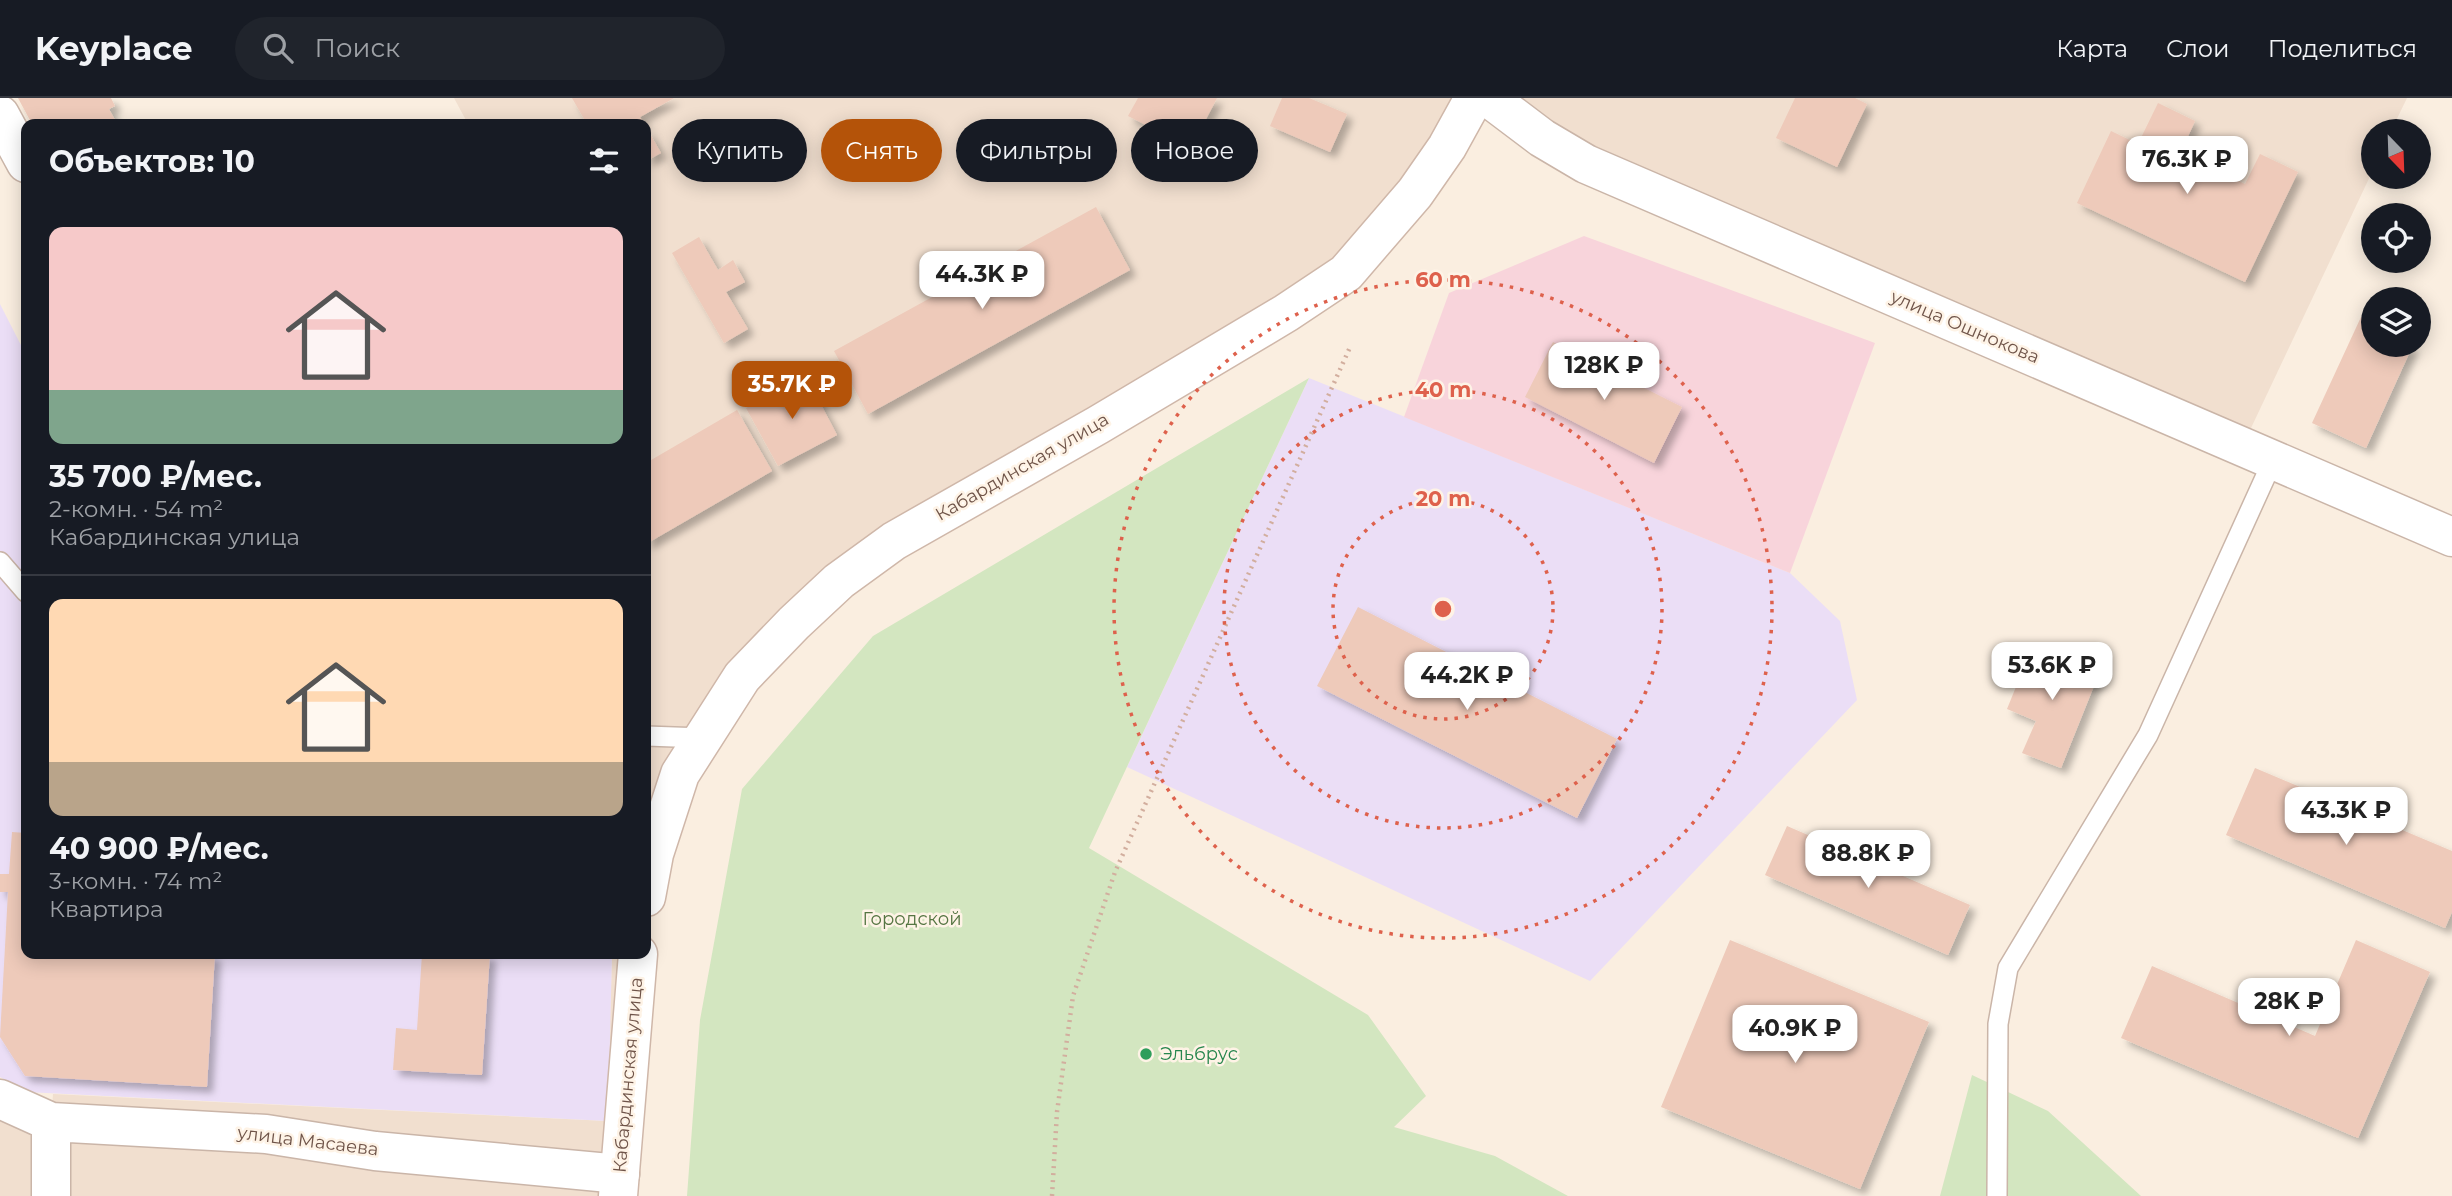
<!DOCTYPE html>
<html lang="ru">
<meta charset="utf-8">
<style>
body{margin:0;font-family:Montserrat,sans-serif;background:#20242c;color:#f1f3f6;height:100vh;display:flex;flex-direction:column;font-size:26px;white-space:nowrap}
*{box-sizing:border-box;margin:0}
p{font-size:23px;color:#9ea1a6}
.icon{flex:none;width:38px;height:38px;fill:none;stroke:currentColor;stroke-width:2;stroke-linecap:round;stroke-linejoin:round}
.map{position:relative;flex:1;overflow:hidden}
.sheet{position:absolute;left:21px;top:21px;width:630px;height:840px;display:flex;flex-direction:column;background:#171b24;border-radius:14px;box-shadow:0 4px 18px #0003}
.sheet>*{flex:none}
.top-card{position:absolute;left:672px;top:21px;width:665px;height:63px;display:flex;gap:14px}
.needle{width:46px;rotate:157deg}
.controls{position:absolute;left:2361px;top:21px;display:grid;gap:14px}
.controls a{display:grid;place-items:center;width:70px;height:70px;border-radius:50%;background:#171b24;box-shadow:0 4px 18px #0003;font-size:35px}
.price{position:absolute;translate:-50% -60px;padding:0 16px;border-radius:14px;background:#fff;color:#222;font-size:23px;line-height:46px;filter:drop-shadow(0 2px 4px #0008)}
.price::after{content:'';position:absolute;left:50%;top:42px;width:21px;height:16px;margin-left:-10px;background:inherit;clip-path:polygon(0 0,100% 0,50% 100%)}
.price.current{background:#b45309;color:#fff}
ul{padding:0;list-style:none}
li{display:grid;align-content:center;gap:14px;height:371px;padding:0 28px}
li+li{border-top:2px solid #363941}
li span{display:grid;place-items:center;height:217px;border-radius:14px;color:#555}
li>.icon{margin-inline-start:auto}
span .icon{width:126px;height:126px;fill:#fffc;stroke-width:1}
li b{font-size:30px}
h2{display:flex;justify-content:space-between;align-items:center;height:84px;padding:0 28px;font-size:30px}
.tag{padding:0 24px;border-radius:32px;background:#171b24;box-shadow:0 4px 18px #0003;font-size:24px;line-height:63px}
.tag.current{background:#b45309;color:#fff}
header{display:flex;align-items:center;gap:42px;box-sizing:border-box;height:98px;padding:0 35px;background:#171b24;border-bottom:2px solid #363941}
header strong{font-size:33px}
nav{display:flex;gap:38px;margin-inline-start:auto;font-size:24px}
.search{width:490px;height:63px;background:#20242c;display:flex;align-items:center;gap:18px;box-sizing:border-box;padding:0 24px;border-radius:38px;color:#9ea1a6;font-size:26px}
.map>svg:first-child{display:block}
.residential{fill:#f1dfcf}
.education{fill:#ebdef6}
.medical{fill:#f8d4db}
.green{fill:#d3e6c0}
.building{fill:#eecaba;filter:url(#shadow)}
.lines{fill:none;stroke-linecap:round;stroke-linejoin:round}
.service-casing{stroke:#cab5a8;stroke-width:22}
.minor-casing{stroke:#cab5a8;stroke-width:41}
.secondary-casing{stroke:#cfb7a9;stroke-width:41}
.path{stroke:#d2ae9e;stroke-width:4.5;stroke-dasharray:2 5;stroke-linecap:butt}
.service{stroke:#fff;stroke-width:19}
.minor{stroke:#fff;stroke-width:38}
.secondary{stroke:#fff;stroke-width:38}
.ring{fill:none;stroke:#de614c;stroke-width:3.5;stroke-dasharray:3.5 7}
.leisure-dot{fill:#2e9e5b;stroke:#fef3e6;stroke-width:2.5}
.labels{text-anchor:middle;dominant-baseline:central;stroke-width:5;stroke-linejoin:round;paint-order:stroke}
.street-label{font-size:18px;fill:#6f5449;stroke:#fef3e6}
.park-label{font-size:18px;fill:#557542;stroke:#fef3e6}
.leisure-label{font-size:18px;fill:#27864d;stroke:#fef3e6;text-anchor:start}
.centre{fill:#de614c;stroke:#fef3e6;stroke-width:3.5}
.ring-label{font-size:21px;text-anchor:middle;font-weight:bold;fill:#de614c;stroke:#fef3e6;stroke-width:5;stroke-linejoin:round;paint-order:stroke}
</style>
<header>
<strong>Keyplace</strong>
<div class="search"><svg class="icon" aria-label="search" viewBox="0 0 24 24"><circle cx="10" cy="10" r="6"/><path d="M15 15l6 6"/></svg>Поиск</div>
<nav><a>Карта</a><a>Слои</a><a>Поделиться</a></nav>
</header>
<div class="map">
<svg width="2452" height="1098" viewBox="0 0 2452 1098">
<defs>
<filter id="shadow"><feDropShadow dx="6" dy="6" stdDeviation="3.5" flood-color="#0004"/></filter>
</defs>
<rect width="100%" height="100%" fill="#faeee0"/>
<!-- residential -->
<path class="residential" d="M454 0H1474L1377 142 1029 364 742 579 646 799V26H468Z
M1489 0H2407L2391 33H2373V72L2243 347 1781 150Z
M612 856H638L618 1098H0V1001L51 1024 53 996 607 1023Z"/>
<!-- education -->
<path class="education" d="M0 206 26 257V856H612L608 1023 26 994 0 979Z
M1309 280 1790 475 1840 523 1857 602 1590 883 1127 669Z"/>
<!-- medical -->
<path class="medical" d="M1584 138 1875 245 1790 475 1404 319 1449 195Z"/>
<!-- green -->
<path class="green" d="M1309 280 1089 750 1368 917 1426 998 1394 1029 1495 1058 1568 1098H687L700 922 742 691 873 538Z
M1972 977 2048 1013 2141 1098H1940Z"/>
<!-- building -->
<path class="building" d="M18 0H111L115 8 109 11 117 26H32Z
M572 0H674L640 19 644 26H587Z
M1138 0H1217L1191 50 1128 18Z
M1282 0H1309L1347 16 1330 54 1270 28Z
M1795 0H1855L1867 6 1837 69 1776 40Z
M2158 5 2195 23 2180 56 2245 86 2260 56 2298 74 2245 184 2077 105 2111 33 2138 46Z
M646 29 661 55 646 63Z
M1096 109 1130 172 868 316 834 253Z
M699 139 718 172 733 162 745 184 726 194 748 231 724 245 672 155Z
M2361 219 2373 224V247H2413L2366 350 2312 325Z
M1553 244 1682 309 1654 365 1525 299Z
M806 278 837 337 778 368 746 310Z
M737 312 772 373 646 446V365Z
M1358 509 1617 641 1577 720 1317 588Z
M2033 547 2100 573 2061 670 2022 655 2036 623 2007 611Z
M2255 670 2452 753V814L2445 830 2226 737Z
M1787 728 1970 807 1948 857 1765 777Z
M12 734 26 735V856H215L207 989 25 978 0 939 8 794H0V776H9Z
M1730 842 1929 924 1860 1091 1661 1009Z
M2356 842 2430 874 2358 1040 2121 940 2152 868 2315 938Z
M422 856H490L482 977 393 972 396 930 417 932Z"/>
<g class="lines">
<!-- service casing -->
<g class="service-casing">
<path id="service" d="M0 464 26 494
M646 638 703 640
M1997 1098 1998 926 2008 870 2148 637 2274 360"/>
</g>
<!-- minor casing -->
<g class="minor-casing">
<path id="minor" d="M1489 0 1542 40 1586 66 2452 439
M0 17 26 65
M0 1001 51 1024 266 1036 375 1053 620 1076
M51 1098V1024"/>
</g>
<!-- secondary casing -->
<g class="secondary-casing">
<path id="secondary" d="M646 799 654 756 680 676 742 579 794 525 839 483 894 443 1098 327 1286 215 1346 175 1415 95 1447 49 1474 0
M618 1098 638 856"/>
</g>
<!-- path -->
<path class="path" d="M1052 1098 1057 1014 1073 898 1115 774 1351 247"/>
<!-- service -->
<use href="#service" class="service"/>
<!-- minor -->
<use href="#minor" class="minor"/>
<!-- secondary -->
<use href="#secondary" class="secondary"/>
</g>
<!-- distance rings -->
<g class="ring">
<circle cx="1443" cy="511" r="110"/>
<circle cx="1443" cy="511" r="219"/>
<circle cx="1443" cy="511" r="329"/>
</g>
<!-- markers -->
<circle class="leisure-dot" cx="1146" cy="956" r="7"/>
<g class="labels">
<!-- street labels -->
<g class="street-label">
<text transform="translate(1965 229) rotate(23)">улица Ошнокова</text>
<text transform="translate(1022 369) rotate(-30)">Кабардинская улица</text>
<text transform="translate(628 977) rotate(-85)">Кабардинская улица</text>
<text transform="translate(308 1043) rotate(7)">улица Масаева</text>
</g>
<!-- park labels -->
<g class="park-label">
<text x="912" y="821">Городской</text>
</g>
<!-- leisure labels -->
<g class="leisure-label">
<text x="1160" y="956">Эльбрус</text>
</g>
</g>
<circle cx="1443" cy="511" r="10" class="centre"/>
<g class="ring-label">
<text x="1443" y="189">60 m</text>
<text x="1443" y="299">40 m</text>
<text x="1443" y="408">20 m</text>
</g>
</svg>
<div class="controls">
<a><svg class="needle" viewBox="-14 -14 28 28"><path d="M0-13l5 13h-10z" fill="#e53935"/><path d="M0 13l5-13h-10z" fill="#9ea1a6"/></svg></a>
<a><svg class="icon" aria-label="locate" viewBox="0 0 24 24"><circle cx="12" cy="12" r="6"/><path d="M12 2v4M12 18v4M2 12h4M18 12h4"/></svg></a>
<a><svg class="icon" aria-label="layers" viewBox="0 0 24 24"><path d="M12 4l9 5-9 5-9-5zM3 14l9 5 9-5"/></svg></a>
</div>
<b class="price" style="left:2187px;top:98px">76.3K ₽</b>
<b class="price" style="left:982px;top:213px">44.3K ₽</b>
<b class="price" style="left:1604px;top:304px">128K ₽</b>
<b class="price current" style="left:792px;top:323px">35.7K ₽</b>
<b class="price" style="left:2052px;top:604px">53.6K ₽</b>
<b class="price" style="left:1467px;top:614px">44.2K ₽</b>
<b class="price" style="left:2346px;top:749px">43.3K ₽</b>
<b class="price" style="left:1868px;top:792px">88.8K ₽</b>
<b class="price" style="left:2289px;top:940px">28K ₽</b>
<b class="price" style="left:1795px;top:967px">40.9K ₽</b>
<div class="top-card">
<a class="tag">Купить</a>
<a class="tag current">Снять</a>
<a class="tag">Фильтры</a>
<a class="tag">Новое</a>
</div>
<section class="sheet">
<h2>Объектов: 10<svg class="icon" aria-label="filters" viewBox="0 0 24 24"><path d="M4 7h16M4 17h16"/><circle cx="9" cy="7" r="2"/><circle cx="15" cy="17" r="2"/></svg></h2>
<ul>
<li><span style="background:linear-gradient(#f6c9c9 75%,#7fa58c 0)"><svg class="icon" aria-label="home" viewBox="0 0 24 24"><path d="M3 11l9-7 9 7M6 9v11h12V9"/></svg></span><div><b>35 700 ₽/мес.</b><p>2-комн. · 54 m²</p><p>Кабардинская улица</p></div></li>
<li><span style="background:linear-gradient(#ffd9b3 75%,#b9a48a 0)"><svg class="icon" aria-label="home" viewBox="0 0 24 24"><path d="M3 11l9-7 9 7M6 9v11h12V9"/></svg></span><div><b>40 900 ₽/мес.</b><p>3-комн. · 74 m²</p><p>Квартира</p></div></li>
</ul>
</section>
</div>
